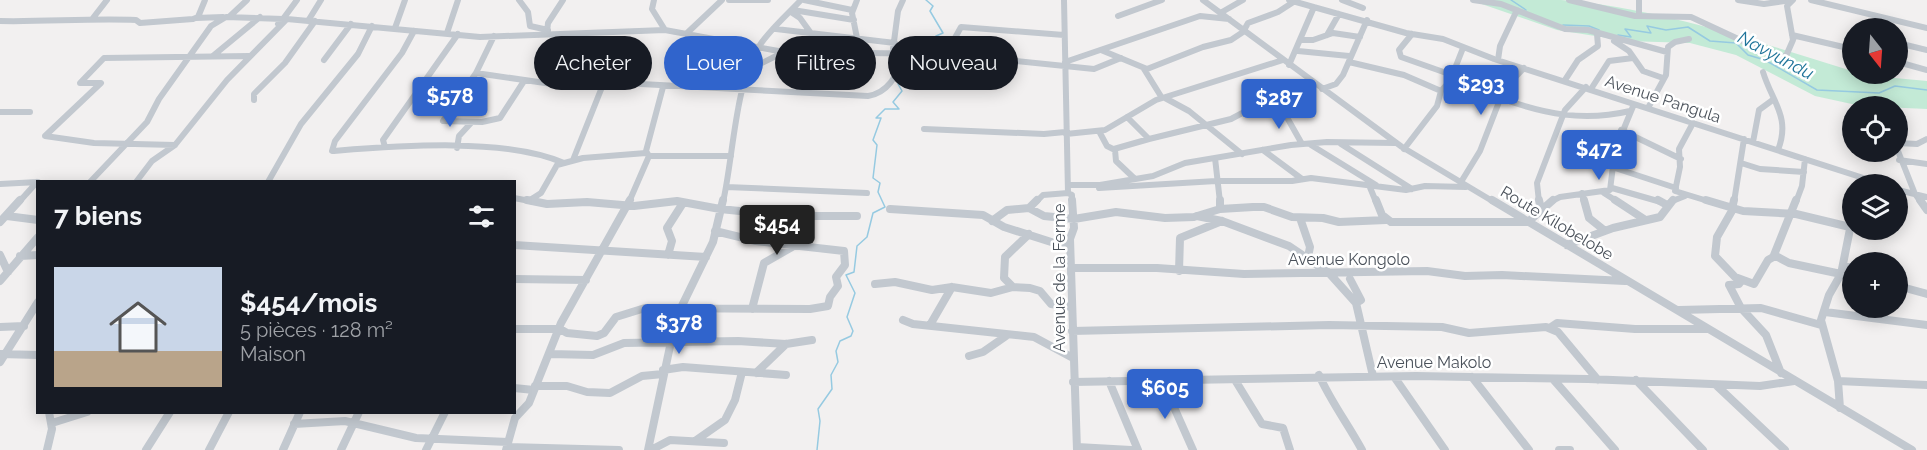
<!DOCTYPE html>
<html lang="fr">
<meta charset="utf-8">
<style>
body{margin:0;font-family:Raleway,sans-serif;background:#242831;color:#f1f3f6;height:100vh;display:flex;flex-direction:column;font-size:22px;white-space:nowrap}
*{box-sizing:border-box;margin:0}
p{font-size:20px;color:#9ea1a6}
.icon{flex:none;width:33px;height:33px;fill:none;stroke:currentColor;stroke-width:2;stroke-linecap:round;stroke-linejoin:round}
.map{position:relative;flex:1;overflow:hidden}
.details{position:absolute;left:36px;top:180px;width:480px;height:234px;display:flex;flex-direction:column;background:#171b24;border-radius:0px;box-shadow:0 3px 15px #0003}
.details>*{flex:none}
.hud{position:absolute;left:534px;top:36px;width:570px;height:54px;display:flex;gap:12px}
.needle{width:39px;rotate:163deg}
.buttons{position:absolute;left:1842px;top:18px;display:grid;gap:12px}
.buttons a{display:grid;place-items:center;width:66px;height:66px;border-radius:50%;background:#171b24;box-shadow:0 3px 15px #0003;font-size:30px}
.price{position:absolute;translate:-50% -51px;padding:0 14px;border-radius:6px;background:#3064cc;color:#fff;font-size:20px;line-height:39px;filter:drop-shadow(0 2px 3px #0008)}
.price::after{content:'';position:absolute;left:50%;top:36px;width:18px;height:14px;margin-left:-9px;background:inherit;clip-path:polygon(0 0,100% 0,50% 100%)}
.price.on{background:#222;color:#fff}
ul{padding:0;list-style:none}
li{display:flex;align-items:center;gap:18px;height:150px;padding:0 18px}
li+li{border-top:2px solid #363941}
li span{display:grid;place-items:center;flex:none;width:168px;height:120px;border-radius:0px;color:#555}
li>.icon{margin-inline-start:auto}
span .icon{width:72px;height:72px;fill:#fffc;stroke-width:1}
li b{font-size:26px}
h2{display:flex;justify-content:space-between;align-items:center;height:72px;padding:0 18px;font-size:26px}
.chip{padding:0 21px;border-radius:27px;background:#171b24;box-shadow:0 3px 15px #0003;font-size:21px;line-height:54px}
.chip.on{background:#3064cc;color:#fff}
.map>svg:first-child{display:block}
.green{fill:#c3ead6}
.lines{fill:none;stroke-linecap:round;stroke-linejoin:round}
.stream{stroke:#96cae1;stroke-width:1.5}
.minor-far1{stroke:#c2c8cf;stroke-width:6}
.minor{stroke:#c2c8cf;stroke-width:8}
.labels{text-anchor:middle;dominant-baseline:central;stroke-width:5;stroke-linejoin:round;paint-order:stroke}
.street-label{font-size:16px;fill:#4a515a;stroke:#fff}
.water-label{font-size:18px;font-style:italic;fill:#1e7399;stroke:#fff}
</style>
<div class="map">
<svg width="1927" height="450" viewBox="0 0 1927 450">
<rect width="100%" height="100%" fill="#f2f0f0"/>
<!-- green -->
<path class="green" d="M1470 0C1500 0 1531 0 1561 0 1660 8 1758 42 1852 71V74L1927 81V109L1861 106 1815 96 1736 55 1690 43 1627 41 1557 30Z"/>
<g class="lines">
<!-- stream -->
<path class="stream" d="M1511 0 1526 10
M1563 25 1589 26 1599 30
M1618 35 1631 37 1625 29 1651 33 1647 26 1666 30 1688 27 1710 41 1736 43 1748 55 1765 60 1817 90 1879 93 1895 86 1927 90
M920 51 926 48 936 51V36L943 33 930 11 933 6 926 0
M817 450 820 421 818 409 832 389 831 375 838 362 836 351 840 341 851 336 853 331 847 317 855 293 846 275 854 272 857 246 867 237 873 213 885 207 878 192 880 183 873 178 877 145 873 140 881 118H876L885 109H899L893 102 902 91 898 84 903 76 911 78 918 72 919 57"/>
<!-- minor-far1 -->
<path class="minor-far1" d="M519 0 528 12 530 26 548 30
M654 0 652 9 665 30 784 52 946 54 1094 69 1121 58
M729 0H768
M804 0 852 10
M857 0 852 13 857 38
M1064 0 1068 193 1072 195V202
M1203 0 1402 147 1494 202
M1289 0 1406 33 1443 39 1494 59 1882 184
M1342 0 1363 8
M1473 0 1501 4 1565 29 1588 30 1667 52
M1569 0 1635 16 1691 17 1777 57 1786 56 1793 40 1787 6 1793 0
M1639 0V16
M1738 0 1764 4 1791 0
M1811 0 1927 28
M793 10 854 20
M791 12 800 18 813 36 810 50
M1222 12 1243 0
M1118 16 1162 0
M229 17 247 0
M93 18 107 0
M196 18 223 17
M283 19 297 0
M0 21C46 22 90 18 136 20L140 23 193 19 198 17 205 0
M308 21 321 0
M395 28 405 0
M1876 28 1877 16
M776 29 895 43
M414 31 402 53 335 141 332 151C397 146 504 137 564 163
M547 32 548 23 563 0
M447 33 458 0
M686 34 722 0
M1412 34 1399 50 1401 57 1452 75
M1327 35 1339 14
M1792 35 1852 49
M494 36 476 73 552 84 603 82 868 96C887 93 898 76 901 58L893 49 898 11 903 0
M1300 40H1313L1333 33 1360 37
M1614 41 1629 51 1643 71 1663 78
M1898 43 1927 50
M1101 50 1147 69 1203 47 1231 40 1243 32 1248 23 1278 12 1295 1
M1298 51 1349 56
M946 54 961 27 1064 35
M214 55 260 17
M324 60 351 24
M1498 60 1500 46 1517 10
M1065 62 1200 16 1229 19
M1349 62 1404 75 1441 91
M1898 62 1927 70
M1289 65 1314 7
M750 69 784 52
M1144 69 1162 98
M1763 72C1772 102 1791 117 1778 150
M476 73 443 121 482 122 500 118 524 81
M1565 80 1578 60 1598 46 1597 34
M1322 89 1336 84 1343 75 1367 20
M1591 89 1609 61 1633 58
M1165 98 1189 111 1242 154
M1276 98 1302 144
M1500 98C1545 114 1583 122 1630 111
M254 100V94L285 63 315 21
M1648 108 1666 75 1668 47 1675 42 1689 39
M0 112H30
M1127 117 1149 139 1231 119 1265 101 1293 95 1312 82
M1693 123 1679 149 1680 167 1675 191 1711 202
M924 129 1044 134 1065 132
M1621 130 1681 159
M1100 133 1107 146 1115 150 1116 161 1135 179
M1066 134 1105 130 1156 100 1283 60
M1753 142 1759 110 1774 99
M1898 143 1917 144 1927 139
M1341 144 1412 189
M175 145 94 143 45 136 101 83H80L104 58 249 56
M1311 145 1376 185
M385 147 383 140 458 34
M457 148 459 136 471 123
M1114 149 1149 139
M1404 149 1437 106 1441 91 1450 81 1463 48
M1263 150 1302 179
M1898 151 1915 194 1921 202
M649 156H731
M1215 158 1220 202
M573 160 604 82
M1899 160 1927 164
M1741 163 1760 169 1804 172
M1612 167 1676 188
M90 182 147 122 159 99 211 26 226 17 283 19 278 24
M136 182 152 161 175 145 227 80 287 19 480 37 665 30
M268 182 301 124 358 54 372 26
M1461 182 1480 151 1504 89 1524 68
M0 184 38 182
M1068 185H1100L1153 176 1185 163 1291 145 1327 142 1395 143
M1369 185 1376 202
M726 187 867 193
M1099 188 1216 181H1292L1311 178 1406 190 1425 186 1466 187
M1612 188 1661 202
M1898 190 1927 197
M1582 193 1584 202
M1604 193 1618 202
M514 198 535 202
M530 200 541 193 557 165 583 158 646 153
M19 202 37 182
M629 202 649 156 646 151 663 87
M670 202H681
M723 202C733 159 735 85 758 48 768 31 787 15 801 0
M1036 202 1043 195 1068 193
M1539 202 1537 183 1565 110 1586 87
M1550 202 1560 197 1610 190 1615 150 1634 104
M1670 202 1685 196
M1734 202 1744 139
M1796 202 1802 186 1805 159"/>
<!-- minor -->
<path class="minor" d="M527 200 547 204 587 202 634 206 677 201 720 209 787 216H857
M1072 200 1074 228 1070 239 1077 450
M1220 200V209
M1376 200 1382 215 1391 222H1528L1553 200
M1492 200 1912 450
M1539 200 1541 209
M1584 200 1589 218 1604 230
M1615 200 1644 219
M1658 200 1667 205
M1706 200 1743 211 1796 214 1850 227
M1796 200 1774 255 1789 263 1841 274
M1920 200 1927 210
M1029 208 1037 200
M890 209 983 215 1004 227 1070 248
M1732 209 1734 200
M1733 209 1717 237 1715 256 1735 277 1754 284 1768 260 1775 256
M7 216 38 220
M1197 216 1222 221 1289 246 1329 273 1356 303 1373 376
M1300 218 1310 247 1308 257
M992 221 1007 210 1029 208 1044 216 1074 219 1116 212 1165 218 1194 217 1220 209 1253 207H1264L1292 217 1323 218 1339 222 1386 220
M0 222 20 200
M514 245 706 257
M1567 245 1613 228 1660 217 1673 200
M0 255 8 272
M668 255 672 241 667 228 683 203
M20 256 38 255
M1843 265 1852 268
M1071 268H1157L1244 274 1427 271 1465 276 1502 275 1625 281
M1179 271 1180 238 1222 221
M514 279 586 280
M1350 279 1361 300 1356 303
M0 281 38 237
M1741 281 1739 284 1729 285 1741 308 1766 335 1781 373
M875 284 895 282 932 290 952 287 991 293 1013 287 1030 288 1040 291 1051 304 1071 307
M1898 286 1927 294
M1013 287 1004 278 1005 257 1029 234
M752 309 764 263 792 247
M1679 310 1761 308 1821 325
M1825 312 1927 325
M903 320 913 324 1034 337 1073 358
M930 325 952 287
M0 327 24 326
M1551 327 1557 323 1635 329H1707
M514 329H560L567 333 597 336 604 333 616 317 645 308 810 309 828 306 830 297 838 286 836 277 845 265 844 251 756 241 715 231
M1072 331 1329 325 1442 327 1469 333 1546 327 1558 332 1598 380
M0 354 38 355
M550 354 593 355 624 343 738 341 786 344 812 340
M969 356 983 352 1006 336
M0 362 38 302
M663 370 683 367 786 375
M756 373 786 344
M1319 375C1331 402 1348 424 1362 450
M1472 377 1529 450
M1161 378 1193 450
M1395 378 1445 450
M1553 379 1615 450
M1235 380 1262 424 1283 428 1290 450
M1636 380 1703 450
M1109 381 1138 450
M1838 381 1927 385
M1073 382 1416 376 1588 379 1760 386 1794 381
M1716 385 1785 450
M535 386H567L587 392 610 393 642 376 663 374
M514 388 534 390
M1840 408 1838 381 1821 320 1829 295 1841 274 1852 219
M52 423 87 412
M294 424 345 421 416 438 508 442
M695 441 725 420 735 400 742 372
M507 447 619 450
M1077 447 1131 450
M47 450 52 429 49 412
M146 450 170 412
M209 450 229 412
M283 450 300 412
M341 450 359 412
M426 450 445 412
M506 450 515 418 529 403 561 323 630 200
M648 450 676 318 713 242 723 200
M651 450 670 440 724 443
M1559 450H1570"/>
</g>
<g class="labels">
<!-- street labels -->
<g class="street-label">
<text transform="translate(1663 99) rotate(18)">Avenue Pangula</text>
<text transform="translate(1557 223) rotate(31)">Route Kilobelobe</text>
<text x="1349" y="259">Avenue Kongolo</text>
<text transform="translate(1059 278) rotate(-90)">Avenue de la Ferme</text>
<text x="1434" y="362">Avenue Makolo</text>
</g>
<!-- water labels -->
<g class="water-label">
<text transform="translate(1776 55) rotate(28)">Navyundu</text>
</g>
</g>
</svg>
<div class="buttons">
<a><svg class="needle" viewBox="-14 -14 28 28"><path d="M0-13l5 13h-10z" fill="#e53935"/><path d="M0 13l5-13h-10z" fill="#9ea1a6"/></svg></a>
<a><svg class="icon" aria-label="locate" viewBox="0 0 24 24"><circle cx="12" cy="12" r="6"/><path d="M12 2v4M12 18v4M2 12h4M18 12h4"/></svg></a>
<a><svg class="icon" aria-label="layers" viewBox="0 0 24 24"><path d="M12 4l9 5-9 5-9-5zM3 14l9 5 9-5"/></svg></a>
<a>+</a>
</div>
<b class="price" style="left:1481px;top:116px">$293</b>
<b class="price" style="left:450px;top:128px">$578</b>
<b class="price" style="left:1279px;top:130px">$287</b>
<b class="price" style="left:1599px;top:181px">$472</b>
<b class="price on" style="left:777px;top:256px">$454</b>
<b class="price" style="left:679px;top:355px">$378</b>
<b class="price" style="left:1165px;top:420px">$605</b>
<div class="hud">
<a class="chip">Acheter</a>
<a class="chip on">Louer</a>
<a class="chip">Filtres</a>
<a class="chip">Nouveau</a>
</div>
<section class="details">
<h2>7 biens<svg class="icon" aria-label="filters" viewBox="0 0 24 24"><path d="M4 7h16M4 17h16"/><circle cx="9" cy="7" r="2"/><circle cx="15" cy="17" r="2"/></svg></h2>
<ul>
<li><span style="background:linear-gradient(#c9d6e8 70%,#b9a48a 0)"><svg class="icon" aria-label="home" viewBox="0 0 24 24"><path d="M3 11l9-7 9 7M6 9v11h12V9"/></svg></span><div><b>$454/mois</b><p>5 pièces · 128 m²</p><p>Maison</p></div></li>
</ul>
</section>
</div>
